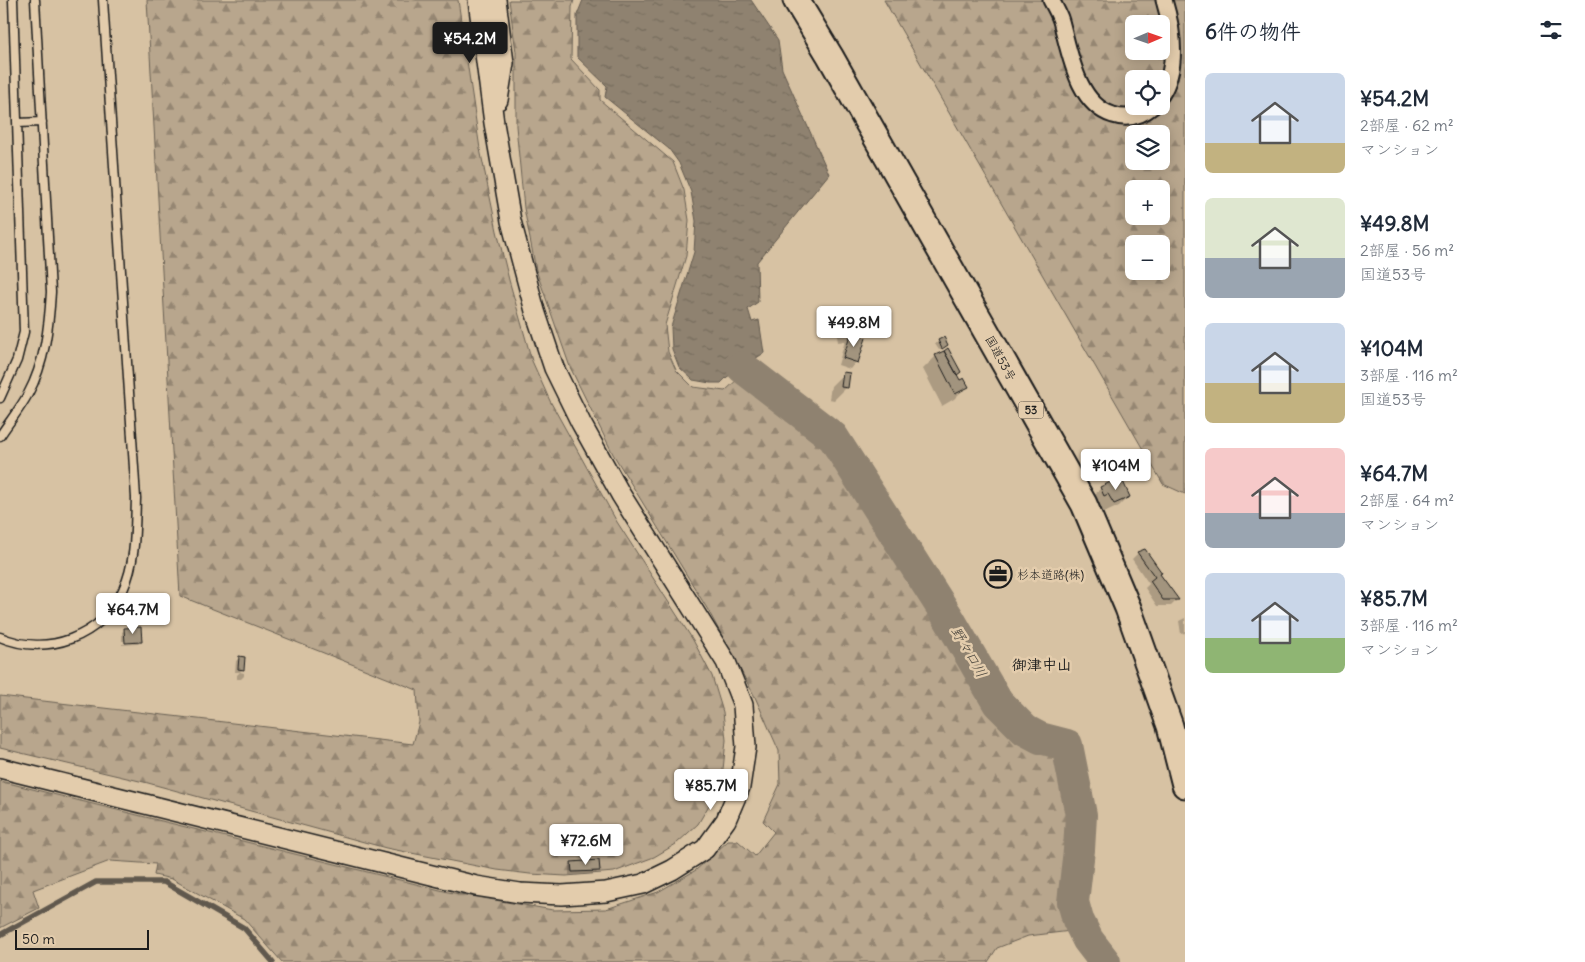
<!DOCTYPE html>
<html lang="ja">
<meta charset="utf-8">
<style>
body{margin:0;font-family:Delius,"Klee One",sans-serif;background:#f2f2f3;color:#1f2937;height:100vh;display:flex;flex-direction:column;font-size:19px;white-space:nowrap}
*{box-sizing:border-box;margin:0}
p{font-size:16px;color:#747a83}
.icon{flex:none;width:28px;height:28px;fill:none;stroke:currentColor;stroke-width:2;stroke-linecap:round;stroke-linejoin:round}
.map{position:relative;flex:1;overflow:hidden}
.drawer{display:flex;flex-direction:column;background:#fff;width:400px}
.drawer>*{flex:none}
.needle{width:32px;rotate:88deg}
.controls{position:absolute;left:1125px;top:15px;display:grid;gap:10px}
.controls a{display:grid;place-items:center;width:45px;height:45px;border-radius:8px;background:#fff;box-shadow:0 2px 12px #0003;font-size:25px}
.scale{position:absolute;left:15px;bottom:12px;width:134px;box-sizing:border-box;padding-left:5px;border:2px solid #1c1c1c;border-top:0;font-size:14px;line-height:18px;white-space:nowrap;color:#1c1c1c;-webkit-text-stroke:4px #e3ccac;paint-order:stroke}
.price{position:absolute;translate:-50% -42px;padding:0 11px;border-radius:5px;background:#fff;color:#222;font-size:16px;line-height:32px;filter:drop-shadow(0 1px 2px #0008)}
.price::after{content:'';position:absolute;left:50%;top:30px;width:15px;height:11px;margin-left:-8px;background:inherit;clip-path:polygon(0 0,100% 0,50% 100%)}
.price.active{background:#1c1c1c;color:#fff}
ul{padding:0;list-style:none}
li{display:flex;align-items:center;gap:15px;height:125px;padding:0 20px}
li span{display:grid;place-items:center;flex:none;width:140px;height:100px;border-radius:8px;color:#555}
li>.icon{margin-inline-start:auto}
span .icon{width:60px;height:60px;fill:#fffc;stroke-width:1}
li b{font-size:21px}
h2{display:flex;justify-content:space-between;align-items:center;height:60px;padding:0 20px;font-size:21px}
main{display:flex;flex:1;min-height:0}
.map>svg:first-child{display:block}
.forest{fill:url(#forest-firs);stroke:#6a6154;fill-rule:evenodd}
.water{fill:url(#water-ripples);stroke:#61594e}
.shadow{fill:#0003}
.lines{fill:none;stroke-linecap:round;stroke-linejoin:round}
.stream{stroke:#61594e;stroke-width:5.5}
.river{stroke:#8f8270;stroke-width:32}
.building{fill:#a2947e;stroke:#1c1c1c}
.service-casing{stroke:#1c1c1c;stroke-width:11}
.minor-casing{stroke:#1c1c1c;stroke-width:19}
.tertiary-casing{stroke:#1c1c1c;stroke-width:22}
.trunk-casing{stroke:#1c1c1c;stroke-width:29}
.service{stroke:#e3ccac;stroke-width:8}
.minor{stroke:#e3ccac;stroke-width:15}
.tertiary{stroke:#e3ccac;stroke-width:19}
.trunk{stroke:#e3ccac;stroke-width:25}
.labels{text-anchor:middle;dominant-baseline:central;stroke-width:5;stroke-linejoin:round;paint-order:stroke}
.shield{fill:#e3ccac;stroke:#585147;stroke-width:1}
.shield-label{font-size:11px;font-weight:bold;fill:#1c1c1c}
.street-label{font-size:12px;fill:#1c1c1c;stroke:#e3ccac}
.poi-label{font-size:12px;fill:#1c1c1c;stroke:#e3ccac;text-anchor:start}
.water-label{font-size:14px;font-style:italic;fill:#444039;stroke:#e3ccac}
.quarter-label{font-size:15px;font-weight:bold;fill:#1c1c1c;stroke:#e3ccac}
</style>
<main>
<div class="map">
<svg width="1185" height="962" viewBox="0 0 1185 962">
<defs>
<pattern id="forest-firs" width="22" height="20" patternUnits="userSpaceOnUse" patternTransform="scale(1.25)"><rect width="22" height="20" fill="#b8a68d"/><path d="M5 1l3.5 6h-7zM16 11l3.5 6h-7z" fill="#958672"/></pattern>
<pattern id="water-ripples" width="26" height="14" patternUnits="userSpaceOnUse" patternTransform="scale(1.25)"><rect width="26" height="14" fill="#8f8270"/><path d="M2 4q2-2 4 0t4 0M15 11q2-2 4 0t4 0" fill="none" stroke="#746a5b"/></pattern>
</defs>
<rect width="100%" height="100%" fill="#d7c2a3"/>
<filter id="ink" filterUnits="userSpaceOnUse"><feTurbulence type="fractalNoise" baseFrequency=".02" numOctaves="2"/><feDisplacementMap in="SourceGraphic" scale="10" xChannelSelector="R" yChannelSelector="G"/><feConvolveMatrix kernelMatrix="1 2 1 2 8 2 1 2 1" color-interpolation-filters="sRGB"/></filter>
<g filter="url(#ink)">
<!-- forest -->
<path class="forest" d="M147 0H458L480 149 497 231 509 280 532 361 550 401 617 522 693 640 712 676 723 712 726 740 723 770 712 800 698 824 676 844 654 857 614 872 566 876 530 874 497 870 386 848 148 783 0 748V696L413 744 419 722 417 690 180 596Z
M509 0H574L572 7 571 59 600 90V100L673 162 684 190 689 220 686 256 665 325 668 352 676 370 693 387 725 391 741 376 829 445 999 718 1030 745 1062 753 1072 816 1071 849 1064 896 1071 931 1028 936 997 948 988 962H282L244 919 172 879 154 875 156 864 110 861 33 890 39 908 0 928V781L448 892 553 910 606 909 658 892 696 870 728 841H738L755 856 774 832 763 821 780 784 779 751 755 697 708 610 613 454 570 367 536 270 524 208 516 126V52Z
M884 0H1185V494L1163 484ZM1134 24H1161V51H1134ZM1134 79H1161V106H1134ZM1134 134H1161V161H1134ZM1134 189H1161V216H1134ZM1134 244H1161V271H1134Z"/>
<!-- water -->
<path class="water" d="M583 0H751L778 40 782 69 829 174 757 262 758 302 748 309 752 322 759 320 764 353 727 377 721 383H710L693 380 679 367 672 349 671 327 694 252 696 221 691 192 679 163 669 149 605 97 607 86 577 57V15Z"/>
<!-- shadow -->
<path class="shadow" d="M849 311 862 328 854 335 856 362 850 369 838 365 845 341 838 342 835 324Z
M943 338 947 345 939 350 935 344Z
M936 356 957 375 959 382 967 386 954 399 942 406 923 369Z
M844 373 847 387 834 400 829 399 831 386Z
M1101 488 1129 496 1119 506 1104 513 1098 503 1094 505 1091 498Z
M1145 550 1177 600 1171 606H1157L1145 588 1149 584 1132 559 1138 553Z
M1185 618V633L1181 634 1179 621Z
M125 629 141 641H122V632Z
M139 643 138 644 122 645V644Z
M239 658 243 669 240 672H235L236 661Z
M240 672 244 673V676L241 679H237V675Z
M572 863 599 870 596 873 569 875V866Z"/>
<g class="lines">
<!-- stream -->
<path class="stream" d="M0 935 96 882H164L244 928 273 962"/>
<!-- river -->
<path class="river" d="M742 367 833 437 948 617 998 703 1025 730 1040 738 1067 745 1081 815 1079 850 1073 902 1078 920 1088 940 1105 962"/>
</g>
<!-- building -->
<path class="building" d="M860 308 863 328 851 330 848 310Z
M851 333 866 338 858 363 843 358Z
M944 337 948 345 942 349 938 340Z
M948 348 961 372 957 375 944 351Z
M944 351 960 380 964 378 969 387 955 394 935 355Z
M843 372 850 373 848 388 841 387Z
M1121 477 1130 497 1114 504 1108 494 1104 496 1100 487Z
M1145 549 1162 573 1160 574 1179 600H1163L1150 581 1155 577 1137 552Z
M141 627 142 642 125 643 124 628Z
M239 656 245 657 244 670 238 669Z
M599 860 600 871 572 872 571 862Z"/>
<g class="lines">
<!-- service casing -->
<g class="service-casing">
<path id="service" d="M18 123 42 122
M0 398 17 360 24 332 13 0
M0 436C9 422 20 409 28 394 45 363 49 326 51 292L35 0
M0 637C47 657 102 637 123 590 136 562 135 529 136 498L103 0"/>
</g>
<!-- minor casing -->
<g class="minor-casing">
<path id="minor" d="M1051 0C1055 7 1059 14 1061 21 1070 53 1077 104 1113 115 1128 120 1141 116 1153 106
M1161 95C1179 67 1173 30 1164 0"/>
</g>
<!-- tertiary casing -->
<g class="tertiary-casing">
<path id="tertiary" d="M496 0 504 63 498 100
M0 768 476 886 520 893 562 895 606 892 643 884 672 870 705 849 726 820 740 787 746 747 743 705 726 662 621 495 581 423 554 368 535 311 511 221 494 123 478 0"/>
</g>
<!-- trunk casing -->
<g class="trunk-casing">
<path id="trunk" d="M796 0 830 56 1084 504 1128 608 1170 726 1185 785"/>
</g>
<!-- service -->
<use href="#service" class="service"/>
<!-- minor -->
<use href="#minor" class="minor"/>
<!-- tertiary -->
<use href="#tertiary" class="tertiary"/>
<!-- trunk -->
<use href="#trunk" class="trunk"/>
</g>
</g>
<!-- icons -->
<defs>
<g id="office-ring" transform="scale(1.4375)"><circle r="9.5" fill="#e3ccac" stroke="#1c1c1c" stroke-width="1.5"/><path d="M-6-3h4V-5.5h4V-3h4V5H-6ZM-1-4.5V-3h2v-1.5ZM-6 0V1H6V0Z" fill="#1c1c1c"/></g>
</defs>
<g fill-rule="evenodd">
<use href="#office-ring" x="998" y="574"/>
</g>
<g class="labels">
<!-- shield labels -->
<rect class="shield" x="1018.5" y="401.5" width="25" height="17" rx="4"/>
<g class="shield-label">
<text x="1031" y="410">53</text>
</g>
<!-- street labels -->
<g class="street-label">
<text transform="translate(1001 358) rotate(61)">国道53号</text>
</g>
<!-- poi labels -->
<g class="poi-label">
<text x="1017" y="574">杉本道路(株)</text>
</g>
<!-- water labels -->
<g class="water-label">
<text transform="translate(969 652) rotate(60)">野々口川</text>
</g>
<!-- quarter labels -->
<g class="quarter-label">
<text x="1042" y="664">御津中山</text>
</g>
</g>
</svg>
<div class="controls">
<a><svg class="needle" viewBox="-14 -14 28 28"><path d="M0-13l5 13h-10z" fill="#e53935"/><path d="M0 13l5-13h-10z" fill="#747a83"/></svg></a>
<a><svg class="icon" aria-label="locate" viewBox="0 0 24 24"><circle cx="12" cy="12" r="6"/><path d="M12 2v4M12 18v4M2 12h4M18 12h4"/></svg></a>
<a><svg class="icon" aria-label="layers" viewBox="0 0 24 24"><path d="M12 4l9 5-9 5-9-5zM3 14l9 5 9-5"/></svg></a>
<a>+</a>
<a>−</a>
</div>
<div class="scale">50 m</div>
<b class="price active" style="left:470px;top:64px">¥54.2M</b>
<b class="price" style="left:854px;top:348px">¥49.8M</b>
<b class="price" style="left:1116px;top:491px">¥104M</b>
<b class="price" style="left:133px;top:635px">¥64.7M</b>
<b class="price" style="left:711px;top:811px">¥85.7M</b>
<b class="price" style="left:586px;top:866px">¥72.6M</b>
</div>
<section class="drawer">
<h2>6件の物件<svg class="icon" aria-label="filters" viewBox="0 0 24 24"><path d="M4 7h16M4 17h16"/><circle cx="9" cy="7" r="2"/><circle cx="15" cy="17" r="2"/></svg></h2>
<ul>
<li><span style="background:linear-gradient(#c9d6e8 70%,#c2b280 0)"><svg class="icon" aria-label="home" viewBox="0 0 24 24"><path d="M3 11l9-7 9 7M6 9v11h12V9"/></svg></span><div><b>¥54.2M</b><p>2部屋 · 62 m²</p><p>マンション</p></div></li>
<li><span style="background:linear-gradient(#dfe7d0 60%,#9aa5b1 0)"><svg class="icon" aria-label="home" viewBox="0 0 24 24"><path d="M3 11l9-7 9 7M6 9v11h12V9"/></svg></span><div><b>¥49.8M</b><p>2部屋 · 56 m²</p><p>国道53号</p></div></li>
<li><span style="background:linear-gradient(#c9d6e8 60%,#c2b280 0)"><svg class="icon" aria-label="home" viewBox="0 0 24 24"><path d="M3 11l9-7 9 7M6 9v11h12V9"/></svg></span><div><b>¥104M</b><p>3部屋 · 116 m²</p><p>国道53号</p></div></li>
<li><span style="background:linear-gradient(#f6c9c9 65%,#9aa5b1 0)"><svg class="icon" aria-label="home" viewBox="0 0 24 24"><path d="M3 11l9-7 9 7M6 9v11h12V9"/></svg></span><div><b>¥64.7M</b><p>2部屋 · 64 m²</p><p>マンション</p></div></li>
<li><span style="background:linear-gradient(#c9d6e8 65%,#8fb573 0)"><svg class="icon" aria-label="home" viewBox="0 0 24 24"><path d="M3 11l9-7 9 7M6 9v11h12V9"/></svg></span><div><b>¥85.7M</b><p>3部屋 · 116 m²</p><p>マンション</p></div></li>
</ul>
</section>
</main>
